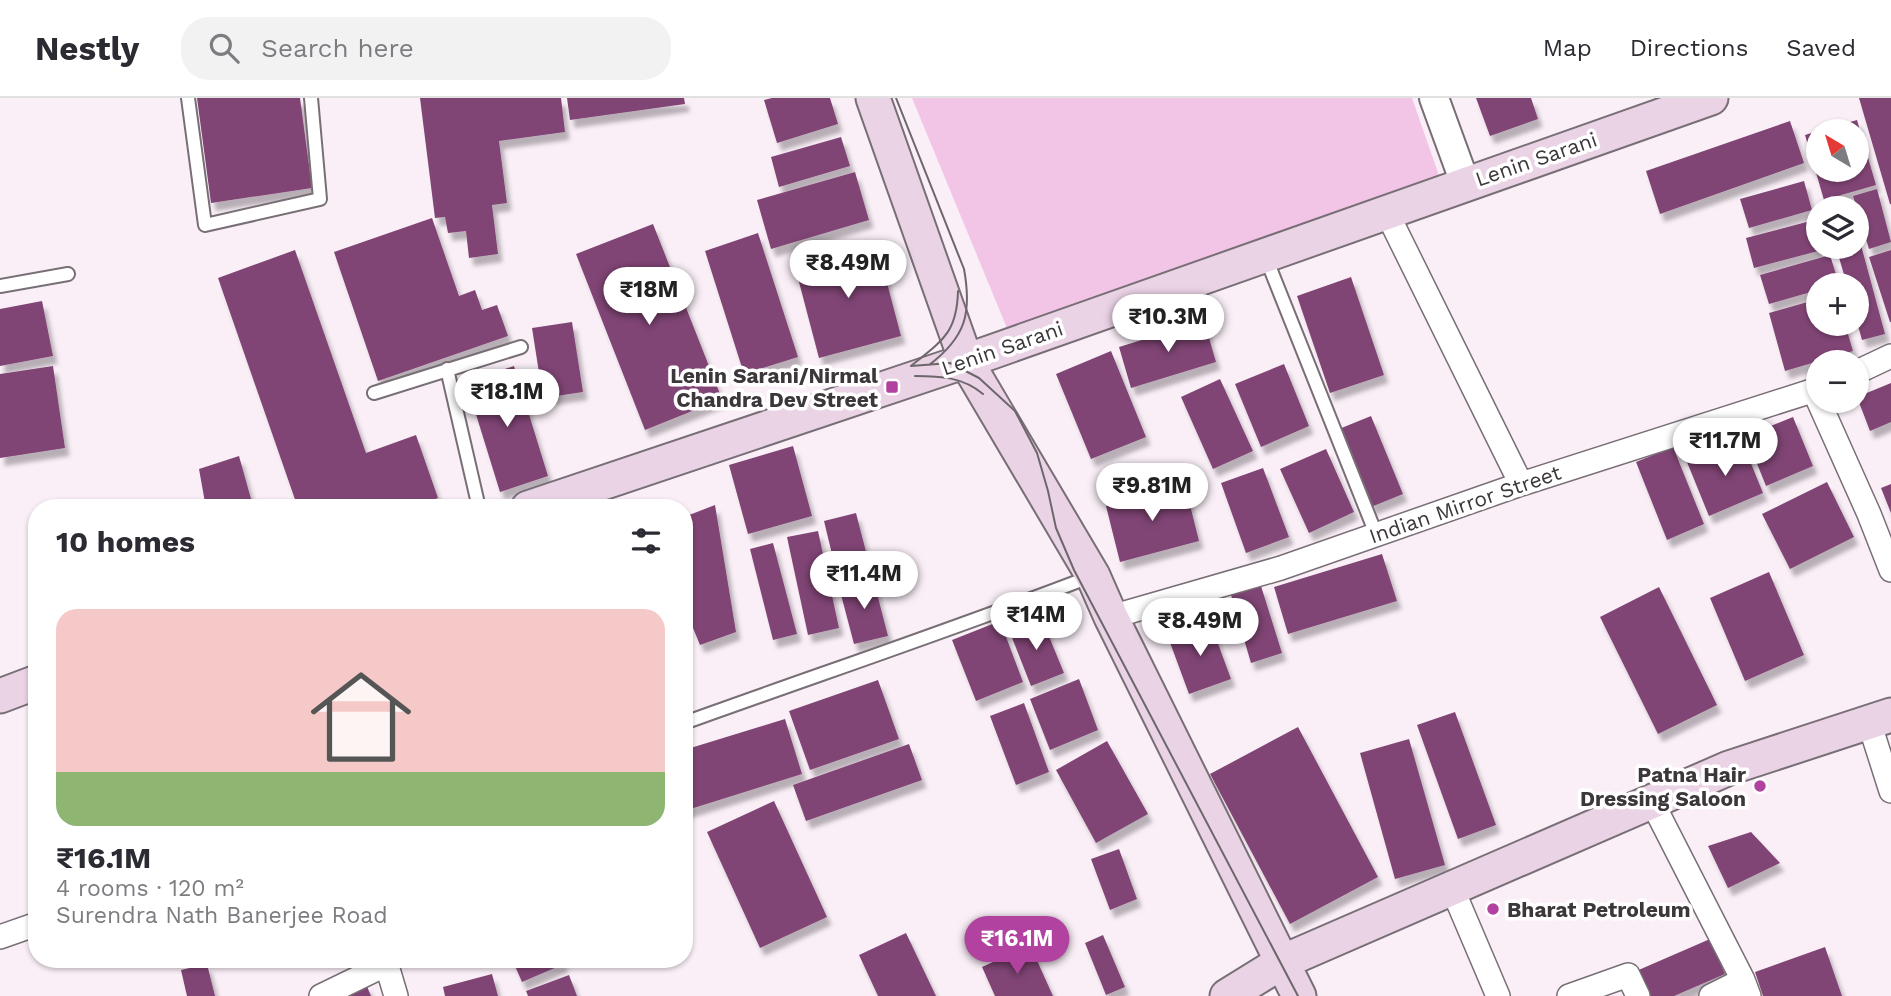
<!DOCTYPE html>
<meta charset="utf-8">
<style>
body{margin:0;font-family:"Work Sans",sans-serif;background:#f2f2f3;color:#2b2b33;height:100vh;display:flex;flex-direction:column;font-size:26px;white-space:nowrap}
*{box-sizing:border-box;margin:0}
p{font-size:23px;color:#7c7c81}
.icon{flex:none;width:38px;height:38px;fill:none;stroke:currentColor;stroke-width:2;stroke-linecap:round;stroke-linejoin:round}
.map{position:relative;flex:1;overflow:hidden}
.sheet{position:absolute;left:28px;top:401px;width:665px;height:469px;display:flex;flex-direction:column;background:#fff;border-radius:28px;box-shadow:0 2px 5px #0004}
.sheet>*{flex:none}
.needle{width:46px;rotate:322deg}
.fabs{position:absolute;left:1806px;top:21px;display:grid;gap:14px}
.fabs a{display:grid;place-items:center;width:63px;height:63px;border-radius:50%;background:#fff;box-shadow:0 2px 5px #0004;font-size:35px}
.price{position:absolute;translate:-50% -60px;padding:0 16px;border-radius:24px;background:#fff;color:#222;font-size:23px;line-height:46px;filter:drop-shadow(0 2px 4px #0008)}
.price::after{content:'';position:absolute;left:50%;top:42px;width:21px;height:16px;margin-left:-10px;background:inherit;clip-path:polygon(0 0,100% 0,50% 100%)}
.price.active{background:#b1429f;color:#fff}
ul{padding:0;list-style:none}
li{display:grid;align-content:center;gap:14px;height:371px;padding:0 28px}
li+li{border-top:2px solid #e1e1e2}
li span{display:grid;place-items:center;height:217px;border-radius:21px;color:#555}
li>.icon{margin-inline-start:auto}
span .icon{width:126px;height:126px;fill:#fffc;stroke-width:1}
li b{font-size:30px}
h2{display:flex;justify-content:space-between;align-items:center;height:84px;padding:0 28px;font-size:30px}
header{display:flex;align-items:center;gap:42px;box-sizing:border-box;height:98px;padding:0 35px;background:#fff;border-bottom:2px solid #e1e1e2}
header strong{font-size:33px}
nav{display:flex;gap:38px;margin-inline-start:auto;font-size:24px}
.search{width:490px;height:63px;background:#f2f2f3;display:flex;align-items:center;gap:18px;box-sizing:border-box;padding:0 24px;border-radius:28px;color:#7c7c81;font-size:26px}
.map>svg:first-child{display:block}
.green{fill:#f2c5e7}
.building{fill:#804575;filter:url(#shadow)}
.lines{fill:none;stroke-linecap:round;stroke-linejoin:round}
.service-casing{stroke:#786f76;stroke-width:16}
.minor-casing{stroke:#786f76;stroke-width:26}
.tertiary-casing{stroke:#786f76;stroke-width:32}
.secondary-casing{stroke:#786f76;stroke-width:37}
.service{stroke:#fff;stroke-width:12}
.minor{stroke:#fff;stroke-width:23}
.tertiary{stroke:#fff;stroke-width:28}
.secondary{stroke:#ebd3e6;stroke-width:33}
.tram{stroke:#6d676c;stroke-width:2}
.poi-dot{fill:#b1429f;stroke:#fff;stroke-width:2.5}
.labels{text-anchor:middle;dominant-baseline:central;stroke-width:7;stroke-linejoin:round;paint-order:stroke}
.street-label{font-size:21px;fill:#3b373a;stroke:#fff}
.poi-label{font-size:21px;font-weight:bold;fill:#3b373a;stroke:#fff;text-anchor:end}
</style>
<header>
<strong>Nestly</strong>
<div class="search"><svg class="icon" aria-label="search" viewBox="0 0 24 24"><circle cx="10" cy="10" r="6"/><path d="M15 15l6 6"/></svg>Search here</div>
<nav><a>Map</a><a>Directions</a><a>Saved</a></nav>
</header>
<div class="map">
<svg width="1891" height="898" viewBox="0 0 1891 898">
<defs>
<filter id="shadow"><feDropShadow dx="4.5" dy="8" stdDeviation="2" flood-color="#0004"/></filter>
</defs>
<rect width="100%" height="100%" fill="#faeff7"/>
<!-- green -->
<path class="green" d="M912 0H1412L1442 86 1009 235Z"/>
<!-- building -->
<path class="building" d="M197 0H300L312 90 211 105Z
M420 0H561L565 34 499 43 507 105 492 107 498 156 469 160 466 133 448 135 445 119 435 120Z
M567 0H684L685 6 570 22Z
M772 0H830L838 26 777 45 764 2Z
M1476 0H1531L1538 21 1490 38Z
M1859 0H1891V106H1890Z
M1857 22 1876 87 1824 102 1805 37 1818 33V72H1857V33H1819Z
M1790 23 1804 65 1660 116 1646 73Z
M841 39 850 68 779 89 771 59Z
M855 74 869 122 771 151 757 102Z
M1804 83 1812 112 1749 130 1740 101Z
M1877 91 1891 144 1869 151 1853 98Z
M1849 102 1851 110H1824Z
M432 120 459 198 475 192 482 212 497 207 508 238 378 283 334 154Z
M1814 122 1818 149 1822 152 1754 170 1746 140Z
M653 126 722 301 645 332 576 156Z
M758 135 798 259 744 276 705 153Z
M1858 136 1885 236 1862 242 1857 224V187H1847L1836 149H1857Z
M876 143 901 238 819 260 794 165Z
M295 152 366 355 416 337 438 400 411 410H298L218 180Z
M1891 152V224H1890L1869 159Z
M1830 157 1839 186 1818 187V192L1769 206 1760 177Z
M1351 179 1384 277 1330 295 1297 198Z
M1818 201V226H1845L1853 253 1785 273 1769 215Z
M42 203 53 258 0 268V211Z
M1204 223 1216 264 1131 290 1119 249Z
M572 224 583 294 543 300 532 230Z
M1111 253 1146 339 1091 361 1056 276Z
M1284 266 1309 328 1261 349 1235 286Z
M53 268 65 350 0 360V276Z
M514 268 548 378 500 394 466 284Z
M1220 281 1253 353 1213 371 1181 299Z
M1891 285V324L1870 333 1857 299Z
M1371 318 1403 396 1371 409 1339 331Z
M1793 319 1813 368 1766 388 1746 338Z
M1741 341 1763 395 1709 418 1687 364Z
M793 348 812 418 748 436 729 367Z
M1673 349 1704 426 1667 442 1636 364Z
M1326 351 1354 414 1309 435 1280 371Z
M239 358 253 408 206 410 199 371Z
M1263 370 1289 439 1246 455 1221 385Z
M1827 384 1854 439 1790 471 1762 416Z
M1891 386V415L1881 390Z
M1185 387 1199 443 1120 464 1106 408Z
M715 407 736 534 700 547 684 508V419Z
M856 415 871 473 838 481 824 423Z
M818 433 839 530 808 537 787 439Z
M773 445 797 536 773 542 750 451Z
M1382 456 1397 503 1288 536 1274 489Z
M1769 474 1804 557 1745 583 1710 500Z
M873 480 888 538 854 546 839 489Z
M1261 488 1282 555 1251 565 1231 497Z
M1659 489 1717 607 1658 636 1600 519Z
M1041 519 1064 575 1031 588 1009 532Z
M1000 523 1023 584 976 603 952 542Z
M1210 524 1231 581 1189 596 1168 539Z
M1079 581 1098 632 1050 652 1030 601Z
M878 582 899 641 810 672 789 613Z
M1024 605 1049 674 1016 687 990 618Z
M1455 614 1496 727 1458 741 1417 627Z
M785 621 802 676 684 713V652Z
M1298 629 1378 779 1290 826 1210 676Z
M1409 641 1445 767 1395 781 1360 655Z
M1107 643 1148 716 1096 745 1056 672Z
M909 646 922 682 806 723 793 687Z
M774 703 827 819 760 850 707 734Z
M1751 734 1780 765 1728 790 1708 748Z
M1119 751 1137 801 1110 812 1091 761Z
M906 835 936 898H878L859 857Z
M1103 837 1125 889 1106 897 1085 845Z
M1710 841 1725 876 1674 898H1644L1634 874Z
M1030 847 1053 898H995L982 869Z
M1825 849 1842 898H1763L1755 874Z
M512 861H562L564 866 522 884Z
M207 866 215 898H187L181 872Z
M492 876 498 898H445L443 889Z
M569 877 577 898H528L526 893Z
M366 886 371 898H338Z"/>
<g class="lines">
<!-- service casing -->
<g class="service-casing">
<path id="service" d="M188 0 205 127 320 101 311 0
M1266 160 1376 436
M0 188 68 176
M447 271 479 410
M374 295 521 249
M684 625C820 576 957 530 1092 478"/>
</g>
<!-- minor casing -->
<g class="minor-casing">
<path id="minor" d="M1386 113 1521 386
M1857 274 1891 258
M1814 293 1869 416 1891 472
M1111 519 1281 470 1521 386 1818 291
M1869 624 1891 693
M1652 704 1743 882
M1452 790 1498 898
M0 839 37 826
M385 861 396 898
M321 898 387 866
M1569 898 1628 877 1638 898
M1711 898 1743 882 1749 898"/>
</g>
<!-- tertiary casing -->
<g class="tertiary-casing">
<path id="tertiary" d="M1434 0 1465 85"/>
</g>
<!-- secondary casing -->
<g class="secondary-casing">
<path id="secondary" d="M873 0 966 263 1093 478 1111 519 1299 898
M528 410 966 263 1711 0
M0 598 37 584
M1227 898 1282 864 1729 670 1891 617"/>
</g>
<!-- service -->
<use href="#service" class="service"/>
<!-- minor -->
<use href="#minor" class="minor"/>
<!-- tertiary -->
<use href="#tertiary" class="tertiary"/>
<!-- secondary -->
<use href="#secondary" class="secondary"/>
<!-- tram -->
<path class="tram" d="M896 0 964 171C972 215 966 239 929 267
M911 268 950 265 979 280 1015 313 1037 355 1048 393 1056 430 1074 472 1298 898
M911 268C942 243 957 235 958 193
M915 278C940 278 963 279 983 296"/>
</g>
<!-- markers -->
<g class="poi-dot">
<rect x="885" y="282" width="14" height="14" rx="3.5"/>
<circle cx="1760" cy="688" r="7"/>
<circle cx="1493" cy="811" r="7"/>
</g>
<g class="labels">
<!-- street labels -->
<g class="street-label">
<text transform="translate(1536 61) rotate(-19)">Lenin Sarani</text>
<text transform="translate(1002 250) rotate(-19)">Lenin Sarani</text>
<text transform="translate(1465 406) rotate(-19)">Indian Mirror Street</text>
</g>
<!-- poi labels -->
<g class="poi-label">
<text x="878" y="277">Lenin Sarani/Nirmal<tspan x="878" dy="24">Chandra Dev Street</tspan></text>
<text x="1746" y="676">Patna Hair<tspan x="1746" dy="24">Dressing Saloon</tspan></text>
<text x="1507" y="811" text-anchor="start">Bharat Petroleum</text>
</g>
</g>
</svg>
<div class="fabs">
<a><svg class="needle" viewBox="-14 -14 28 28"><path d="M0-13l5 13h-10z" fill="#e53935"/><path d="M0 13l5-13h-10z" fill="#7c7c81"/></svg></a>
<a><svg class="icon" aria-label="layers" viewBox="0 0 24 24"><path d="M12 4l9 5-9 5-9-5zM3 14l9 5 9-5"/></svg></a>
<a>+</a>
<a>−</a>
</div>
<b class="price" style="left:848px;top:202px">₹8.49M</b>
<b class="price" style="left:649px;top:229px">₹18M</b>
<b class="price" style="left:1168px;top:256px">₹10.3M</b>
<b class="price" style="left:507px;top:331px">₹18.1M</b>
<b class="price" style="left:1725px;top:380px">₹11.7M</b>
<b class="price" style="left:1152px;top:425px">₹9.81M</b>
<b class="price" style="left:864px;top:513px">₹11.4M</b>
<b class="price" style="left:1036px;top:554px">₹14M</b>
<b class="price" style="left:1200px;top:560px">₹8.49M</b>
<b class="price active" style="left:1017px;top:878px">₹16.1M</b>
<section class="sheet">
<h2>10 homes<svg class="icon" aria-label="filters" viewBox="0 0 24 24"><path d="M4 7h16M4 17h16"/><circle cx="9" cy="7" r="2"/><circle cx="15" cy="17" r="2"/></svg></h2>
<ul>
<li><span style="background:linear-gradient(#f6c9c9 75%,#8fb573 0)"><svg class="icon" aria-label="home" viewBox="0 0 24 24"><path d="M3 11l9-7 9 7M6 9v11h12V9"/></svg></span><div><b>₹16.1M</b><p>4 rooms · 120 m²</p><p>Surendra Nath Banerjee Road</p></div></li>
</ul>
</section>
</div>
